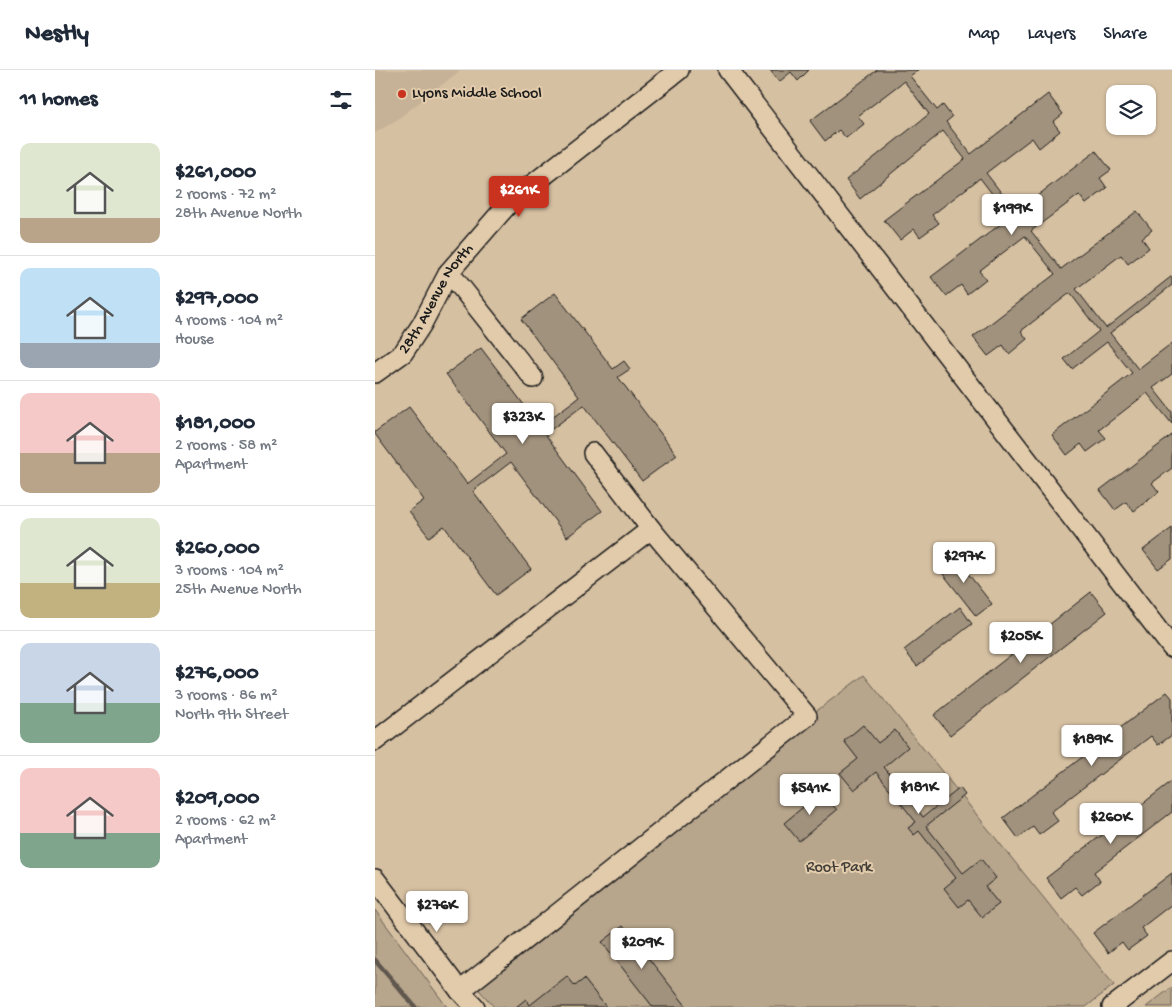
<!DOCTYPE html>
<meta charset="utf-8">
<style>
body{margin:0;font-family:"Gochi Hand",sans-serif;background:#f6f6f7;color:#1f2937;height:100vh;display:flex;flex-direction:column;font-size:19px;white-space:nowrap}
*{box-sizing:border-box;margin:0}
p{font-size:16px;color:#747a83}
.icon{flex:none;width:28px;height:28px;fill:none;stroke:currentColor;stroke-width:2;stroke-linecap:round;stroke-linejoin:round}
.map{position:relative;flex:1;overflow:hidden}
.sheet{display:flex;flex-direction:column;background:#fff;width:375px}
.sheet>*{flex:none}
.controls{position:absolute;left:731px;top:15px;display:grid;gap:10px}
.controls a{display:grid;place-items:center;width:50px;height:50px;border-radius:10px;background:#fff;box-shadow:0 1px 4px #0004;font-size:25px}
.price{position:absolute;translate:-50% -42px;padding:0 11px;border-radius:5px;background:#fff;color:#222;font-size:16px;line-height:32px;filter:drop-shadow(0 1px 2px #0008)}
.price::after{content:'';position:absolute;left:50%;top:30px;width:15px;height:11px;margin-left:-8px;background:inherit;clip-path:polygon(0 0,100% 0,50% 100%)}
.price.active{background:#c8321e;color:#fff}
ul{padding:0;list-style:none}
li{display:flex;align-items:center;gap:15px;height:125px;padding:0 20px}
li+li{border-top:1px solid #e0e1e3}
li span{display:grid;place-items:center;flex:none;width:140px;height:100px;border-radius:10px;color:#555}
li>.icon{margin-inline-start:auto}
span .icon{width:60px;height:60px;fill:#fffc;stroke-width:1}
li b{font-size:21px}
h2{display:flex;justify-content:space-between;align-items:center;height:60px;padding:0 20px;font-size:21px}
header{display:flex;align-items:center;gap:30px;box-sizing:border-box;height:70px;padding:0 25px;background:#fff;border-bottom:1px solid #e0e1e3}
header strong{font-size:24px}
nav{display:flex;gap:28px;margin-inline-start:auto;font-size:18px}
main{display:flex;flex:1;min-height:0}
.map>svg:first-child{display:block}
.built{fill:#c6b297}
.green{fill:#b7a58c;stroke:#6a6054}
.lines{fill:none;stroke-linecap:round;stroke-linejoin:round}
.stream{stroke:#5f574d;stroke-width:5}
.building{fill:#a1927d;stroke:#1c1c1c}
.minor-casing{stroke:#1c1c1c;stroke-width:22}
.minor{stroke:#e2cbab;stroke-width:19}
.poi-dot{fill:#c8321e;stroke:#e2cbab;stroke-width:2}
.labels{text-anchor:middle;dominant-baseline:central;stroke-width:4;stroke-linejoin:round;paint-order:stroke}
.poi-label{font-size:16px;fill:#1c1c1c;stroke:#e2cbab;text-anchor:start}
.street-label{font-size:16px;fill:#1c1c1c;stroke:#e2cbab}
.park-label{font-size:16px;fill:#433e38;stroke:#e2cbab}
</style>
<header>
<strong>Nestly</strong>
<nav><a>Map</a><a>Layers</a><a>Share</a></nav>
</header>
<main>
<section class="sheet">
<h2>11 homes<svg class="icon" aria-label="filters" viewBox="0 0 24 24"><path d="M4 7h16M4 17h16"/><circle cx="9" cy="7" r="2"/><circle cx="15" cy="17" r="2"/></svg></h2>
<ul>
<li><span style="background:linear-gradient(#dfe7d0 75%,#b9a48a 0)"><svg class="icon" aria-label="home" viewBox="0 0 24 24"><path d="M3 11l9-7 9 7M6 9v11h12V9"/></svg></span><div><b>$261,000</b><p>2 rooms · 72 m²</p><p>28th Avenue North</p></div></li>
<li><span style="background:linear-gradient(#bfe0f5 75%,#9aa5b1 0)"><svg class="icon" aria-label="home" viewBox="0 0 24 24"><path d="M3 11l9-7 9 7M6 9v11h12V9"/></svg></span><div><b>$297,000</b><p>4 rooms · 104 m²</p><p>House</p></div></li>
<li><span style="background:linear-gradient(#f6c9c9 60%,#b9a48a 0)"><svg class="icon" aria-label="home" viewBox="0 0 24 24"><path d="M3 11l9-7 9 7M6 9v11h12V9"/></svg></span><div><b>$181,000</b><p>2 rooms · 58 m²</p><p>Apartment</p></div></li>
<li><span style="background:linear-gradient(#dfe7d0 65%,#c2b280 0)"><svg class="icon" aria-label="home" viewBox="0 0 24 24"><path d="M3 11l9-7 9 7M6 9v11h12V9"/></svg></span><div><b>$260,000</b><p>3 rooms · 104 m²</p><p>25th Avenue North</p></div></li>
<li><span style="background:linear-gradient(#c9d6e8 60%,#7fa58c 0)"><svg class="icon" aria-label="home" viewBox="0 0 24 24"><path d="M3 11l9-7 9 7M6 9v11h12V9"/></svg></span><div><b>$276,000</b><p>3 rooms · 86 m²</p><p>North 9th Street</p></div></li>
<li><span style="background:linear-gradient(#f6c9c9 65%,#7fa58c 0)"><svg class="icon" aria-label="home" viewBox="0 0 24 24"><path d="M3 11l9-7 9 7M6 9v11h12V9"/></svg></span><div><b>$209,000</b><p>2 rooms · 62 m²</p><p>Apartment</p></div></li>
</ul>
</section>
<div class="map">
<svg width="797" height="937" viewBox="0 0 797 937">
<rect width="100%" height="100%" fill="#d6c0a2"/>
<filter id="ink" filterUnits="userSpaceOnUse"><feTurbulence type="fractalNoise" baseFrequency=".02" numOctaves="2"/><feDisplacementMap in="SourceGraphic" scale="10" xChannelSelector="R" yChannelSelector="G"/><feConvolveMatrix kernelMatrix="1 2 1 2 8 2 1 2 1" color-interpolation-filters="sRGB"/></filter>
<g filter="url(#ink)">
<!-- built -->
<path class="built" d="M0 0H86L23 49 0 63Z"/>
<!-- green -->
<path class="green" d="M489 605 739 915 711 937H119L92 906Z
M0 840 72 937H0Z
M797 917V937H771Z"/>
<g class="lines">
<!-- stream -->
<path class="stream" d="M0 890 40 937"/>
</g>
<!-- building -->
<path class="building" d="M395 0H434L423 11 416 2 404 12Z
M502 0H543L535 6 562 40 568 35 577 47 571 52 596 84 673 24 688 44 678 52 685 61 664 78 657 68 611 103 641 142 721 81 736 100 725 108 732 118 711 134 704 125 656 161 686 199 762 141 777 160 767 168 774 178 753 194 746 185 701 219 731 258 797 206V215L735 263 763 299 797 273V304L778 318 797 342V354L772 323 724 360 731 368 712 382 706 374 692 385 677 365 757 303 732 272 697 299 689 289 724 261 695 223 646 261 652 269 634 284 628 275 613 286 598 267 680 204 650 166 604 201 611 209 592 224 586 215 571 226 556 207 635 147 605 108 557 145 564 153 545 167 539 159 525 170 509 150 590 89 568 61 485 129 471 110 554 44 529 11 483 46 489 54 471 68 464 60 450 71 435 51Z
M180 223 238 299 249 291 255 299 243 307 302 385 267 411 209 335 170 364 227 441 192 467 136 392 98 421 156 499 121 525 69 456 54 467 34 441 49 430 0 364V362L34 337 92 414 131 384 71 304 106 278 165 356 204 327 146 249Z
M797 365V398L777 413 784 422 759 441 751 432 740 440 725 420Z
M797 458V489L783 499 768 480Z
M576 482 617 534 601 546 561 495Z
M716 522 732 542 575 665 559 645Z
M585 537 597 554 542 596 529 580Z
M792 622 797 628V665L783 675 776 666 676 742 683 751 664 765 658 757 643 768 628 748Z
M488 655 503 673 520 660 533 677 509 697 548 747 585 718 590 725 551 756 588 803 606 789 621 808 610 817 624 834 607 847 593 830 584 837 569 818 581 808 544 761 539 765 533 758 541 752 501 702 479 720 465 703 483 689 469 671Z
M797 711V742L719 802 725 811 707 825 700 817 686 828 671 808Z
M446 722 462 740 424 771 409 753Z
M797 803V834L766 858 772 866 753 880 747 872 733 883 718 863Z
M248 856 312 937H278L227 872Z
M192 906 200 916 209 909 231 937H141L151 929 155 935Z"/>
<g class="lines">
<!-- minor casing -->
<g class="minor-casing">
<g id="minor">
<path d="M353 0 797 578"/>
<path d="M74 202 158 308"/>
<path id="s1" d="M0 303 28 283 47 254 74 202 135 132 304 0"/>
<path d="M0 671 276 459"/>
<path d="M0 809 85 921 100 937"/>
<path d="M85 921 432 646 276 459 218 383"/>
<path d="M737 937 797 891"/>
</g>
</g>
<!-- minor -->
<use href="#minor" class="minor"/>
</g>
</g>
<!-- markers -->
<circle class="poi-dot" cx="27" cy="24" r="5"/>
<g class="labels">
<!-- poi labels -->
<g class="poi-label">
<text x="37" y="24">Lyons Middle School</text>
</g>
<!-- street labels -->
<g class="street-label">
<text stroke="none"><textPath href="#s1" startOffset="98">28th Avenue North</textPath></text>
</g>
<!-- park labels -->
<g class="park-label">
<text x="464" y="798">Root Park</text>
</g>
</g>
</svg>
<div class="controls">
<a><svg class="icon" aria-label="layers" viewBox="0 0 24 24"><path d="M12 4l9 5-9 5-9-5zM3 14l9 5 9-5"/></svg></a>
</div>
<b class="price active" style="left:144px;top:148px">$261K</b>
<b class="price" style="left:637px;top:166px">$199K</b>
<b class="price" style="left:148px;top:375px">$323K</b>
<b class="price" style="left:589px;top:514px">$297K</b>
<b class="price" style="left:646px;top:594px">$205K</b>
<b class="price" style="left:717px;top:697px">$189K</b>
<b class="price" style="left:544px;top:745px">$181K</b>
<b class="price" style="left:435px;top:746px">$541K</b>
<b class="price" style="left:736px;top:775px">$260K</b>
<b class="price" style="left:62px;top:863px">$276K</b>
<b class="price" style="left:267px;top:900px">$209K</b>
</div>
</main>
